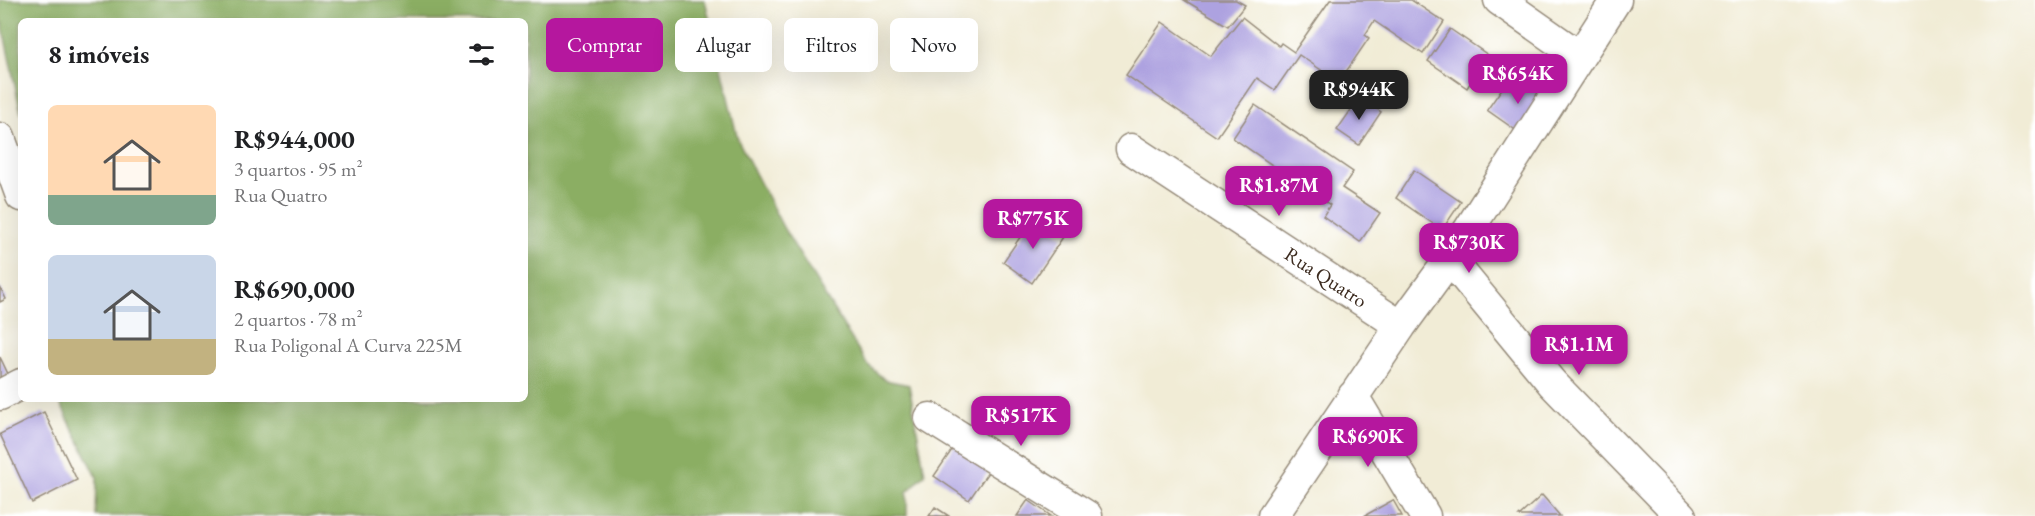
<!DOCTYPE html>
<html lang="pt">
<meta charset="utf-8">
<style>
body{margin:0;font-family:"EB Garamond",serif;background:#f6f6f6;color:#202124;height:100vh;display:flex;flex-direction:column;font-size:22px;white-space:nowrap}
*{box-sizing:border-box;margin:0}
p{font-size:20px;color:#757577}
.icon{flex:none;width:33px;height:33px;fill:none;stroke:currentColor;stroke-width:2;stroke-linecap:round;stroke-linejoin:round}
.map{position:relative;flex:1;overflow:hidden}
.drawer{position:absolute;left:18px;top:18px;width:510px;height:384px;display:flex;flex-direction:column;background:#fff;border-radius:9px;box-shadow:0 6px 24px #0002}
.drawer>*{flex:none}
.guide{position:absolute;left:546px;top:18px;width:570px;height:54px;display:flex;gap:12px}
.price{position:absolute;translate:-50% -51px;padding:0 14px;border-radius:12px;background:#b5179e;color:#fff;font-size:20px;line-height:39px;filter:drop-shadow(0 2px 3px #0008)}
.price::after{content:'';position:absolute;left:50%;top:36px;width:18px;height:14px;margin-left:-9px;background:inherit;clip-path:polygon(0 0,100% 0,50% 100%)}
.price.active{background:#222;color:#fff}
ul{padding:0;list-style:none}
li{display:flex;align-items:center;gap:18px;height:150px;padding:0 30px}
li span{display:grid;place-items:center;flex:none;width:168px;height:120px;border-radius:9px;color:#555}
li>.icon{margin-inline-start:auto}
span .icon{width:72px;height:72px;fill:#fffc;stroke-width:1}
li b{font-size:26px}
h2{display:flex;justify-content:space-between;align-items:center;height:72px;padding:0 30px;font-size:26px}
.pill{padding:0 21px;border-radius:9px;background:#fff;box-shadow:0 6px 24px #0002;font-size:21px;line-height:54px}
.pill.active{background:#b5179e;color:#fff}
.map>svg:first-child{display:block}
.forest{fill:#8bae63;stroke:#636c40;stroke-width:1.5}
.building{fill:#ada2e0}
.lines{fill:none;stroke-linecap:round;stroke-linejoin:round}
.minor-casing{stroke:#968b7a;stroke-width:33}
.minor{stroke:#fff;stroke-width:30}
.labels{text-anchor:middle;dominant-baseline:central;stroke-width:4.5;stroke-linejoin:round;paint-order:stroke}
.street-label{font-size:20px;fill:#3b2a1e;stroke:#fff}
</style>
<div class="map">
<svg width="2035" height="516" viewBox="0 0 2035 516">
<rect width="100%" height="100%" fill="#fff"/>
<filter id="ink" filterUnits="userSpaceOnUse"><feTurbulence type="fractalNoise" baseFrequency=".0167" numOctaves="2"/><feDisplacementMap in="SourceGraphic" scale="12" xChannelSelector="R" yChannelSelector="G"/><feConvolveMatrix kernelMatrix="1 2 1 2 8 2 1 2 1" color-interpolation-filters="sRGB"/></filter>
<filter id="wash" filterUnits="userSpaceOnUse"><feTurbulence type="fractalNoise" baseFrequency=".008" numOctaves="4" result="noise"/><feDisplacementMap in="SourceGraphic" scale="24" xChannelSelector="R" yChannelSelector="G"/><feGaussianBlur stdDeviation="1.35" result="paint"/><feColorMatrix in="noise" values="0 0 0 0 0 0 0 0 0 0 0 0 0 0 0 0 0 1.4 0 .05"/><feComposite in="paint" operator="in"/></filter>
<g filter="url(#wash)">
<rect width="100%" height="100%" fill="#f1ecd6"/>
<!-- forest -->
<path class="forest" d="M0 0H705L738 140 784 229 867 364 885 380 909 385 925 474 907 492V516H96L97 477 58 399H525V21H21V114L0 14Z"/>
<g id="blocks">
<!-- building -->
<path class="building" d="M1184 0H1236L1245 5 1228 26Z
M1330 0H1411L1444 22 1423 54 1374 21 1365 35 1369 38 1339 82 1299 55 1275 90 1257 78 1217 137 1126 75 1162 22 1211 56 1242 17 1279 46 1281 43 1294 52Z
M1450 29 1488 55 1467 88 1428 61Z
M1512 74 1548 100 1524 136 1487 110Z
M1360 97 1381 112 1359 145 1337 130Z
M1255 105 1353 172 1342 188 1380 213 1360 242 1323 216 1330 205 1233 138Z
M1414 170 1461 202 1442 230 1396 198Z
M1034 217 1063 237 1032 283 1003 262Z
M0 287 6 299 0 302Z
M0 357 8 374 0 378Z
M44 412 77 480 32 503 0 434Z
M958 441 993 465 969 500 934 476Z
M1542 495 1560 516H1519Z
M1028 500 1051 516H1017Z
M1393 500 1402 516H1364Z
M935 507 949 516H929Z"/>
</g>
</g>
<g filter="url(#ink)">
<use href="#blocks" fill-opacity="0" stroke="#968b7a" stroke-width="1.5"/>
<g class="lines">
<!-- minor casing -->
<g class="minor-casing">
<path id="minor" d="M1499 0 1579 56
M0 138 21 196
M1131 149 1401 326
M1450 259 1552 383 1681 516
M0 395 21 384
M1353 396 1425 516
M930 418 1087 516
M1273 516 1401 326 1450 259 1616 0"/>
</g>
<!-- minor -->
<use href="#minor" class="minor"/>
</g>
</g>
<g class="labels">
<!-- street labels -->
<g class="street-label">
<text transform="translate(1326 277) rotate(33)">Rua Quatro</text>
</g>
</g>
</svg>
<b class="price" style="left:1518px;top:105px">R$654K</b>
<b class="price active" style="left:1359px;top:121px">R$944K</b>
<b class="price" style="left:1279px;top:217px">R$1.87M</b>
<b class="price" style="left:1033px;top:250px">R$775K</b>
<b class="price" style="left:1469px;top:274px">R$730K</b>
<b class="price" style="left:1579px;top:376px">R$1.1M</b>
<b class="price" style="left:1021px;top:447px">R$517K</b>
<b class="price" style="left:1368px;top:468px">R$690K</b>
<div class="guide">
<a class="pill active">Comprar</a>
<a class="pill">Alugar</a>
<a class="pill">Filtros</a>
<a class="pill">Novo</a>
</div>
<section class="drawer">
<h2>8 imóveis<svg class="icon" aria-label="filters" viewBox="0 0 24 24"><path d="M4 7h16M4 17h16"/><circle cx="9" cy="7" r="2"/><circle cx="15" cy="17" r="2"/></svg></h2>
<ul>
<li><span style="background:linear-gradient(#ffd9b3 75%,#7fa58c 0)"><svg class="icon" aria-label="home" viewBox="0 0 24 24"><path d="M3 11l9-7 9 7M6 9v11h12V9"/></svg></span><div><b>R$944,000</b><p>3 quartos · 95 m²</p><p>Rua Quatro</p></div></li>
<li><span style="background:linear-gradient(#c9d6e8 70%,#c2b280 0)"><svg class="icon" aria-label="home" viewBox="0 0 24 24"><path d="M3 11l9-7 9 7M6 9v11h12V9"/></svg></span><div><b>R$690,000</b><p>2 quartos · 78 m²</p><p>Rua Poligonal A Curva 225M</p></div></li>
</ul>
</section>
</div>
